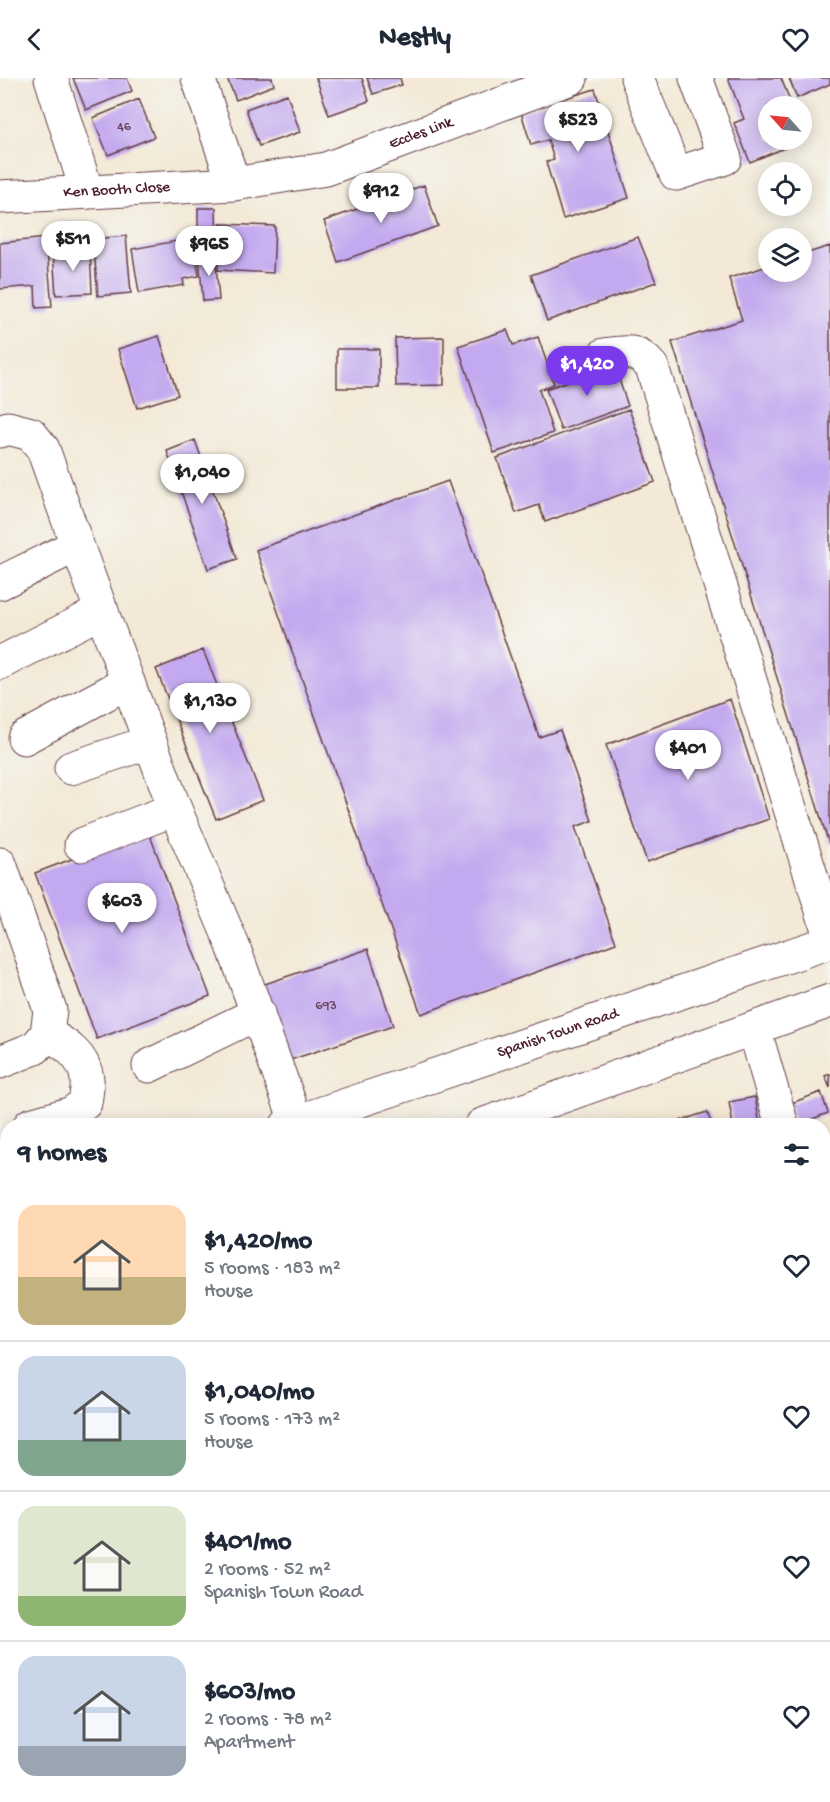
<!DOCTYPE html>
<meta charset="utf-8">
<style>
body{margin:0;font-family:"Gochi Hand",sans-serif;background:#f2f2f3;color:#1f2937;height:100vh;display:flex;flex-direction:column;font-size:22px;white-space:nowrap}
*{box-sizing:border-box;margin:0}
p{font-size:20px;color:#747a83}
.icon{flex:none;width:33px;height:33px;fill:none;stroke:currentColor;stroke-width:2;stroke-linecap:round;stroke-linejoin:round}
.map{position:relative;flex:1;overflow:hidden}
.panel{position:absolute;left:0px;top:1040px;width:831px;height:686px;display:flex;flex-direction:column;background:#fff;border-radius:24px 24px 0 0;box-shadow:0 3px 15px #0003}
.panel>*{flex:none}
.needle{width:39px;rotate:297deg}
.tools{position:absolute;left:758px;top:18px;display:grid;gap:12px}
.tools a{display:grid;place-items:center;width:54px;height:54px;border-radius:50%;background:#fff;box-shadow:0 3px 15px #0003;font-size:30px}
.price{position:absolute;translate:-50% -51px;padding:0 14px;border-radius:21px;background:#fff;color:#222;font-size:20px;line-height:39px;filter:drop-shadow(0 2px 3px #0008)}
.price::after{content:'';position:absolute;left:50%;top:36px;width:18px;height:14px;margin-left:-9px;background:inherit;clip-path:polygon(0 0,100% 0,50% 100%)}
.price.active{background:#7c3aed;color:#fff}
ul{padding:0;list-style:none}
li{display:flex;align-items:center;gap:18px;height:150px;padding:0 18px}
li+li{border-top:2px solid #e0e1e3}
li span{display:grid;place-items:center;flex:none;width:168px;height:120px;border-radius:18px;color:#555}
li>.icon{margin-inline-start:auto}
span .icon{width:72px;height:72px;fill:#fffc;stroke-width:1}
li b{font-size:26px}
h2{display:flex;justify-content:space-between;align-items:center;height:72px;padding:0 18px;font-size:26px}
header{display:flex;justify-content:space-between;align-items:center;height:78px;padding:0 18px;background:#fff;font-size:27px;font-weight:700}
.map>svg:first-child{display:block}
.building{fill:#c3a9ef}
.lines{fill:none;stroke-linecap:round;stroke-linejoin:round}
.minor-casing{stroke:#633d45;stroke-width:35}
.highway-casing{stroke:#633d45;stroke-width:35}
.minor{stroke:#fff;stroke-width:33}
.highway{stroke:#fff;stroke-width:33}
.labels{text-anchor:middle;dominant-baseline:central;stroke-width:4.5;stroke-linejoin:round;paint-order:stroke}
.number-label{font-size:14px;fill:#68425c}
.street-label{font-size:16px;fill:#4a1f2b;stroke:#f6f6f2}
</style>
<header><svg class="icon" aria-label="back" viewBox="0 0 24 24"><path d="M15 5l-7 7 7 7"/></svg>Nestly<svg class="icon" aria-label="heart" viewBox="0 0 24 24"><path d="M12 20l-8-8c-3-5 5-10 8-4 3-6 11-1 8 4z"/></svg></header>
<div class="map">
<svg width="830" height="1724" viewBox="0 0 830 1724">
<rect width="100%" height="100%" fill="#f6f6f2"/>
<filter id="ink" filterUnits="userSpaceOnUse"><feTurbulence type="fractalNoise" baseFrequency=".0167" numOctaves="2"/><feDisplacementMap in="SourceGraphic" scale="12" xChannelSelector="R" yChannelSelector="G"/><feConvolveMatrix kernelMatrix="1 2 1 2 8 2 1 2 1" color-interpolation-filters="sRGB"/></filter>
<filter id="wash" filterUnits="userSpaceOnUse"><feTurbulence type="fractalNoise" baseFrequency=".008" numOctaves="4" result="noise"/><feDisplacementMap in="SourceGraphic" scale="24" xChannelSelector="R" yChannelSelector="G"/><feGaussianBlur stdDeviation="1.35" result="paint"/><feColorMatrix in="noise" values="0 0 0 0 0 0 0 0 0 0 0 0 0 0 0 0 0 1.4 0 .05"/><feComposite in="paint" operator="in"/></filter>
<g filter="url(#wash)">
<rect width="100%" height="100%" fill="#f3e9d6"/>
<g id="blocks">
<!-- building -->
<path class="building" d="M73 0H127L132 13 86 32Z
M227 0H272L274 7 236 22Z
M316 0H362L369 23 329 37Z
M367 0H400L402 7 373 16Z
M728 0H781L792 28H768V62H784L787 69 750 84 734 45 744 41Z
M789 0H830V6L797 20Z
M595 11 629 120 563 141 546 84 554 82 548 62 531 67 521 34Z
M287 16 300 54 259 68 246 31Z
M139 21 154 59 108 77 93 40Z
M424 107 438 148 338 184 324 143Z
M198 130H216L217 168H198Z
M220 146 275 148 273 195 218 192Z
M126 158 131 215 98 218 93 161Z
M638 159 656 204 547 243 531 197Z
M46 160 52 229 36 230 35 208 0 211V165Z
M193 160 199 198 183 201 184 207 139 215 132 171Z
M830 168V766H829L672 264 742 242 729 200 768 188V194H801V177Z
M90 171 92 215 56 217 53 174Z
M215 175 219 222 203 223 199 177Z
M507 252 513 267 538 259 554 306 539 312 553 355 494 375 458 268Z
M159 258 178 317 137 330 118 271Z
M444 259V307L396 308 395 260Z
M337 271H379V310H337Z
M614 287 628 328 561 352 546 311Z
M629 331 655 404 545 444 539 427 516 435 497 380Z
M195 362 237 481 208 491 167 373Z
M448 403 539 659 560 652 592 743 575 749 616 865 421 936 256 472Z
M203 572 263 722 216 741 156 591Z
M730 621 769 741 647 784 606 667Z
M148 752 210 918 97 961 35 795Z
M368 871 393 948 284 984 259 908Z
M830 996V1010L825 998Z
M821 1014 828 1035 796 1047 789 1026Z
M755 1019 760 1047H733L729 1024Z
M707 1034 712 1047H676V1044Z
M830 1119V1139L824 1121Z
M0 1366 8 1387V1475L1 1477 0 1473Z
M249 1718H276L278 1724H251Z"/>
</g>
</g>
<g filter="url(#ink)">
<use href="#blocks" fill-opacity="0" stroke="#633d45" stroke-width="1.5"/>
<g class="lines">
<!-- minor casing -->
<g class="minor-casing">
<g id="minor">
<path d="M51 0 87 114"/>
<path d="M198 0 234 106"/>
<path d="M637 0 676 96 725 80 696 0"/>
<path id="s1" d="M0 119 234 106 326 91 571 0"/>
<path d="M604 277C626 274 636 270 652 289L830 858"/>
<path d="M0 353 8 350 31 356 43 371 77 467 175 731 233 868 296 1043"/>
<path d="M0 505 77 467"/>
<path d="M0 585 102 533"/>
<path d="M24 660 128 604"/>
<path d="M71 690 150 664"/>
<path d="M81 767 175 731"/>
<path d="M0 786 50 932 47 956 35 970 0 984"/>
<path d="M754 950 782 1047"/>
<path d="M149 988 258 935"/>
<path d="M30 1047 72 1035 85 1025C86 1018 88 1008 87 1001 84 978 66 966 47 956"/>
<path d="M824 1093 830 1091"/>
<path d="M0 1131 8 1153"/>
<path d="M824 1301 830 1298"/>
<path d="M0 1578 8 1576"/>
</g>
</g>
<!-- highway casing -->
<g class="highway-casing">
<g id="highway">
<path id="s2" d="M287 1047 830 864"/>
<path d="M482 1047 830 923"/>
<path d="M0 1165 8 1162"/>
<path d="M0 1216 8 1214"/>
</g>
</g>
<!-- minor -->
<use href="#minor" class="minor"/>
<!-- highway -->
<use href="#highway" class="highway"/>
</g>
</g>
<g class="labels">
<!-- number labels -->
<g class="number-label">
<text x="124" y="49">46</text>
<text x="326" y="928">693</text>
</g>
<!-- street labels -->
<g class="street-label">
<text stroke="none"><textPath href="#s1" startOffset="429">Eccles Link</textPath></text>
<text stroke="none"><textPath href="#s1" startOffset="117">Ken Booth Close</textPath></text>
<text stroke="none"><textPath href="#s2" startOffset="286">Spanish Town Road</textPath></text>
</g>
</g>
</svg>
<div class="tools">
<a><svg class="needle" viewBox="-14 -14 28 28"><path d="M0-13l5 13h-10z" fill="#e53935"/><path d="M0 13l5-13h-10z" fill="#747a83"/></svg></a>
<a><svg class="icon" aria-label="locate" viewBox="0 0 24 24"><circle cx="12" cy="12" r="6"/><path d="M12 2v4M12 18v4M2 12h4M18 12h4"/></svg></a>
<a><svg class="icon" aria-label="layers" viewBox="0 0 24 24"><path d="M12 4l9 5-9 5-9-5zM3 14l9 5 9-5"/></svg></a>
</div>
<b class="price" style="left:578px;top:75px">$523</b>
<b class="price" style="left:381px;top:146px">$912</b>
<b class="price" style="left:73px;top:194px">$511</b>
<b class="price" style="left:209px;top:199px">$965</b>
<b class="price active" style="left:587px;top:319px">$1,420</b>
<b class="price" style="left:202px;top:427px">$1,040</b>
<b class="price" style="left:210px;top:656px">$1,130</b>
<b class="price" style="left:688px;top:703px">$401</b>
<b class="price" style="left:122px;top:856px">$603</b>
<section class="panel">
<h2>9 homes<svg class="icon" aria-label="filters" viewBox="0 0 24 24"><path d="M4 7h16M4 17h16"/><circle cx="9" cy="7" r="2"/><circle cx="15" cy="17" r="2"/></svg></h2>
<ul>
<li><span style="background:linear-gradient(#ffd9b3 60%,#c2b280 0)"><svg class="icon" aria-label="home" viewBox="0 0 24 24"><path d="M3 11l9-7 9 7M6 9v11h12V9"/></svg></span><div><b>$1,420/mo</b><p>5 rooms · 183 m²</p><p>House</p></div><svg class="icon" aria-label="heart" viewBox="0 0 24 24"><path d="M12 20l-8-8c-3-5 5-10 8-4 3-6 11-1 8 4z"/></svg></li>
<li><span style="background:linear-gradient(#c9d6e8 70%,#7fa58c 0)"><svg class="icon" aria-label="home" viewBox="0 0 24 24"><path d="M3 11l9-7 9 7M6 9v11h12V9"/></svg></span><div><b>$1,040/mo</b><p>5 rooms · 173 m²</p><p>House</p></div><svg class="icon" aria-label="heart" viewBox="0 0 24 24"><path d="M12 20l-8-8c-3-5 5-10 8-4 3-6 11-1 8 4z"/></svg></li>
<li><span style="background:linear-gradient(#dfe7d0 75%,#8fb573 0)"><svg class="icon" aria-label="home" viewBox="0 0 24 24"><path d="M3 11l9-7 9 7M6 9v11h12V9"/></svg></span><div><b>$401/mo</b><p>2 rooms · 52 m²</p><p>Spanish Town Road</p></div><svg class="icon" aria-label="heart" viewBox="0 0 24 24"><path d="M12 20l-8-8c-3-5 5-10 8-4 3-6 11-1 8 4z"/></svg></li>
<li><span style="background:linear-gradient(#c9d6e8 75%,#9aa5b1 0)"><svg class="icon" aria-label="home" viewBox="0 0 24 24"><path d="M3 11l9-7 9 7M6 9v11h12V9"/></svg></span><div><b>$603/mo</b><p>2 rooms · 78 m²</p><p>Apartment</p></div><svg class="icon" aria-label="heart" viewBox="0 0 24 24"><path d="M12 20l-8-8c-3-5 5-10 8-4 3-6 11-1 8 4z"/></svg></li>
</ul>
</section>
</div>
